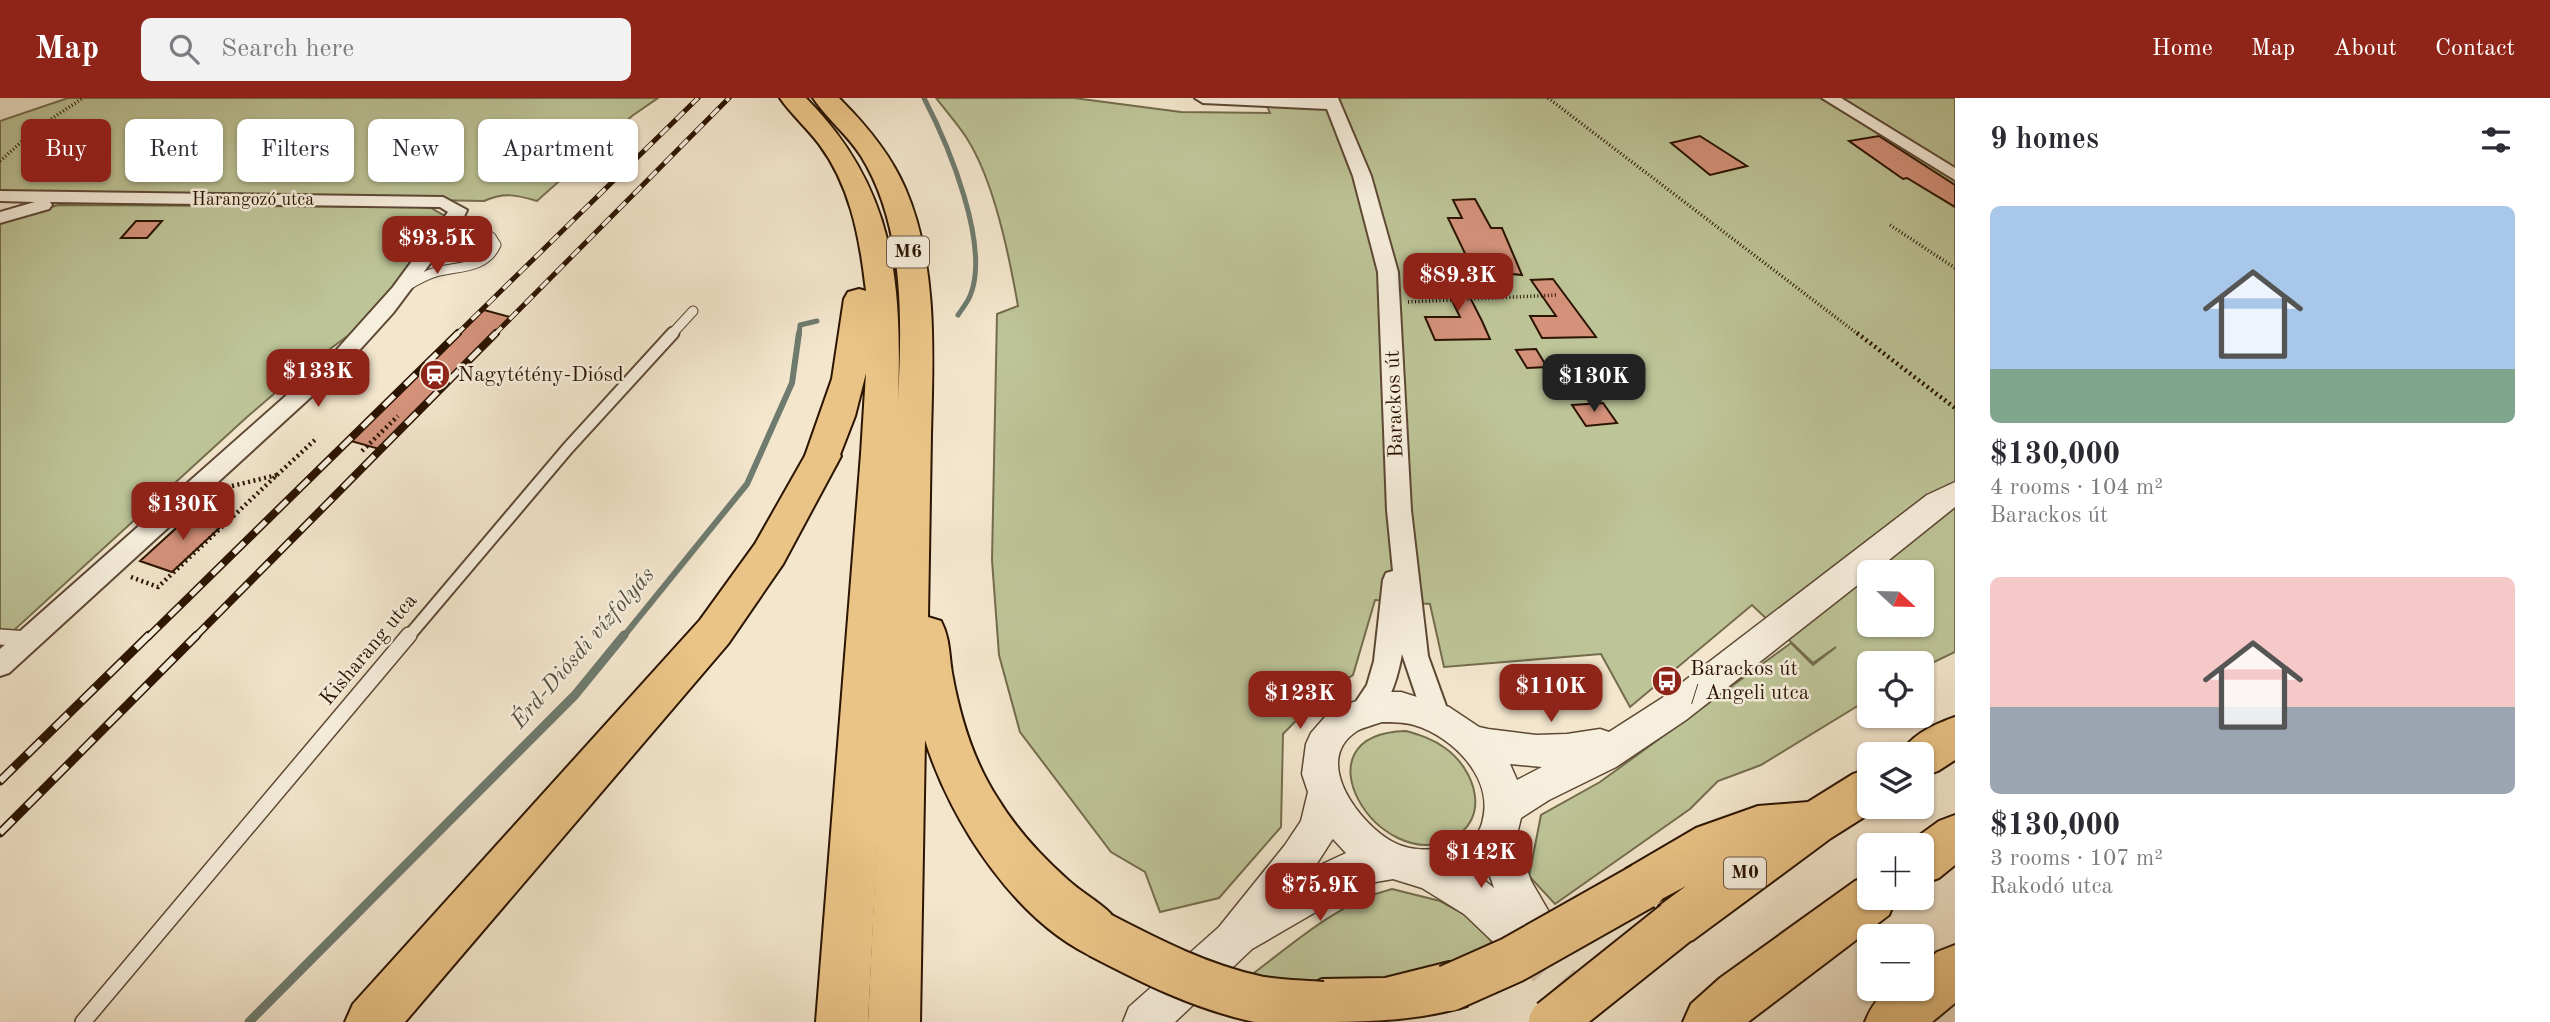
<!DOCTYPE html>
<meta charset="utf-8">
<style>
body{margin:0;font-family:"Old Standard TT",serif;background:#f2f2f3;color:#2b2b33;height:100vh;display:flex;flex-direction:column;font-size:26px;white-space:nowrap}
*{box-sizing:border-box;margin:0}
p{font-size:23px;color:#7c7c81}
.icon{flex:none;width:38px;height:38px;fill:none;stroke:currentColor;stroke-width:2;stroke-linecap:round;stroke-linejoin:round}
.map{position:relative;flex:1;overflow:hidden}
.details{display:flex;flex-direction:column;background:#fff;width:595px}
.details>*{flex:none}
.banner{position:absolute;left:21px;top:21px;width:665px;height:63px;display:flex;gap:14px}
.needle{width:46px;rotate:112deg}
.buttons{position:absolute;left:1857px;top:462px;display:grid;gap:14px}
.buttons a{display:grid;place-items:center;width:77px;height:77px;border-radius:10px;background:#fff;box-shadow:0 2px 5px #0004;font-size:35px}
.price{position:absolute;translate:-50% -60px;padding:0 16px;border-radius:14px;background:#8f2418;color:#fff;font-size:23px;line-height:46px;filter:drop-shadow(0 2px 4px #0008)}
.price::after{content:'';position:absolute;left:50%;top:42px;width:21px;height:16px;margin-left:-10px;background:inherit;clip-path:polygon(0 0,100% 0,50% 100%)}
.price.selected{background:#222;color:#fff}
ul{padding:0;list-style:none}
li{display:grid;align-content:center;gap:14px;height:371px;padding:0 35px}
li span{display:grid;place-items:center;height:217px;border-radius:10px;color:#555}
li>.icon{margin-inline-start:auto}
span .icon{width:126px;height:126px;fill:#fffc;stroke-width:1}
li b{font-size:30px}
h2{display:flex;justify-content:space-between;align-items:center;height:84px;padding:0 35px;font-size:30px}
.tag{padding:0 24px;border-radius:10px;background:#fff;box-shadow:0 2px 5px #0004;font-size:24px;line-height:63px}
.tag.selected{background:#8f2418;color:#fff}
header{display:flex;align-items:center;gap:42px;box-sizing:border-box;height:98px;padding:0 35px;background:#8f2418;color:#fff}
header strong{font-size:33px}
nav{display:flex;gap:38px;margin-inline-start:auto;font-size:24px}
.search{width:490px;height:63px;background:#f2f2f3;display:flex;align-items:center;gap:18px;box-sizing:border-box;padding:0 24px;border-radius:10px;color:#7c7c81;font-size:26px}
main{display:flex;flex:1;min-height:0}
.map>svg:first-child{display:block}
.green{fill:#bdc497;stroke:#746c4c;stroke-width:2;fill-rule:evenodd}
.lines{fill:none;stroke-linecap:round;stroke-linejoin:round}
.stream-far2{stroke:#6e7b6e;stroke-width:5}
.stream-far1{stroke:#6e7b6e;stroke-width:6}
.stream{stroke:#6e7b6e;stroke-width:9}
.building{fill:#d4927b;stroke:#2b1401;stroke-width:2}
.tertiary-tunnel{stroke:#d5c6ae;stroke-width:38;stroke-dasharray:38 19;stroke-linecap:butt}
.service-far2-casing{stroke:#5d4834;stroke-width:11}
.service-far1-casing{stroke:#5d4834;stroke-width:15}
.service-casing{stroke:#5d4834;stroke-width:18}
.minor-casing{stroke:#5d4834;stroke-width:4}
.tertiary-casing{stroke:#5d4834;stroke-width:3}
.trunk-casing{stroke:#2b1401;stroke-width:4}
.motorway-casing{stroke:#2b1401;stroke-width:4}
.path-far1{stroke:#2b1401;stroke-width:3.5;stroke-dasharray:1 2.5;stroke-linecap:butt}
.path{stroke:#2b1401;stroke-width:4.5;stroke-dasharray:2 3.5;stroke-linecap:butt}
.service-far2{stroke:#f7efde;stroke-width:9}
.service-far1{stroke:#f7efde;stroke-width:11}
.service{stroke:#f7efde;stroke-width:15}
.minor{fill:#f7efde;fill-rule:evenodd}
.tertiary{fill:#f7efde;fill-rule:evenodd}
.trunk{fill:#eac386;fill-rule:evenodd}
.motorway{fill:#eac386;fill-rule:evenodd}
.rail-far2-casing{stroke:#2b1401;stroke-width:5}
.rail-far1-casing{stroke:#2b1401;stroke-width:8}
.rail-casing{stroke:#2b1401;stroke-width:9}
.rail-far2{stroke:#f7efde;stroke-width:3.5;stroke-dasharray:11;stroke-linecap:butt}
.rail-far1{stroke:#f7efde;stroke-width:5;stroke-dasharray:15;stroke-linecap:butt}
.rail{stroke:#f7efde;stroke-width:6;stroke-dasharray:19;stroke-linecap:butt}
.trunk-bridge-casing{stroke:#2b1401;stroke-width:50;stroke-linecap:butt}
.motorway-bridge-casing{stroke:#2b1401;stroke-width:50;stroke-linecap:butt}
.trunk-bridge{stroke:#eac386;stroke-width:46}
.motorway-bridge{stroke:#eac386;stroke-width:46}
.labels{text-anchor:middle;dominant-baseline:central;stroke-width:5;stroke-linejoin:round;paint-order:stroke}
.far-street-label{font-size:18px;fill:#2b1401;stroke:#f7efde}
.shield{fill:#f7efde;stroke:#685643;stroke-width:2}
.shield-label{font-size:19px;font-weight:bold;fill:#2b1401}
.poi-label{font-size:21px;fill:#2b1401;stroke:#f7efde;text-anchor:start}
.street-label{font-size:21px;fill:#2b1401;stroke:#f7efde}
.water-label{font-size:23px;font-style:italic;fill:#525040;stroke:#f7efde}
</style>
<header>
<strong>Map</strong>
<div class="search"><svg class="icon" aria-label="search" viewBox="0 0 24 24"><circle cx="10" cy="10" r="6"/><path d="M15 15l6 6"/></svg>Search here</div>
<nav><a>Home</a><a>Map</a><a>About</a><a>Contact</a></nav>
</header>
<main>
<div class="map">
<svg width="1955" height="924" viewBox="0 0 1955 924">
<rect width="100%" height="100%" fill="#f3e6cd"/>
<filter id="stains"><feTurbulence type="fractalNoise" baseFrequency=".00286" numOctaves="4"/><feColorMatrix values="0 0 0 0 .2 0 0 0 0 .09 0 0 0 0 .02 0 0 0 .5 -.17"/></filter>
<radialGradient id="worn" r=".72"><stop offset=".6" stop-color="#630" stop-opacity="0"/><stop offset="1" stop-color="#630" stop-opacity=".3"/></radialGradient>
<!-- green -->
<path class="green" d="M68 0H658L632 18 537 103C517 97 504 94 484 103L0 94V23Z
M936 0H1074L1181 14 1270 15 1267 8V0H1955V554L1922 570V565H1869V601L1761 667 1718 683 1690 711 1555 806 1529 778 1541 717 1600 684 1791 545 1813 567 1836 549 1813 565 1752 507 1630 609 1601 556 1444 569 1430 506 1375 502 1353 577 1322 596 1283 636 1281 729 1219 800 1160 814 1145 774 1111 754 1020 634 999 557 992 462 997 216 1018 208C1009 157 994 82 966 39 957 25 946 13 936 0ZM1869 474H1922V527H1869Z
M58 107 418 109 431 110 445 118V125L387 203 361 228 303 271 247 319 0 545V124Z
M1406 633C1420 637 1433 641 1445 650 1475 671 1492 721 1451 741 1379 777 1291 636 1406 633Z
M1392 791 1440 803 1473 821 1492 844 1465 860 1389 880 1321 889 1250 878C1294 845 1337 805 1392 791Z"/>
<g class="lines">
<!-- stream-far2 -->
<path class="stream-far2" d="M924 0C948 46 991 148 970 198 967 205 962 211 958 217
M799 237 800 227 817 223"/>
<!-- stream-far1 -->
<path class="stream-far1" d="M623 539 747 386 792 285 799 235"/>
<!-- stream -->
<path class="stream" d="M249 924 575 597 624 537"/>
</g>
<!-- building -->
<path class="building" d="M1700 38 1747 68 1710 77 1671 45Z
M1879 38 1955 87V109L1907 80 1903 81 1849 43Z
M1475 101 1491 130H1502L1522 177 1473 172 1448 120H1462L1453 102Z
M136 123H162L147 140H121Z
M1453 166 1482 223 1490 241 1435 242 1425 219H1460L1438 173Z
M1553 181 1596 239 1542 240 1530 218H1556L1531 182Z
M484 212 510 219 379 351 351 343Z
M1536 251 1547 269 1527 270 1516 252Z
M1603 305 1617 325 1586 328 1572 307Z
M195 413 226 424 172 474 140 463Z"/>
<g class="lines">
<!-- tertiary-tunnel -->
<path class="tertiary-tunnel" d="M1521 843 1598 924"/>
<!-- service-far2 casing -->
<g class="service-far2-casing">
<path id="service-far2" d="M405 189C415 183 425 177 436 174 458 168 485 171 496 147L491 139C472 131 455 134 437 144
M671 237 693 213"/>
</g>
<!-- service-far1 casing -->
<g class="service-far1-casing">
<path id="service-far1" d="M408 539 568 350 673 235"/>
</g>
<!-- service casing -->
<g class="service-casing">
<path id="service" d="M0 539 28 541
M83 924 409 537"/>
</g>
<!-- minor casing -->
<g class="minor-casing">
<path id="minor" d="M1195 0H1338L1371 78 1398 174 1411 412 1428 558 1450 619 1446 627 1436 631 1426 627 1402 556C1398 578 1386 630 1355 619L1351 611 1367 587 1374 563 1383 482 1386 475 1393 473 1387 412 1378 174 1353 78 1327 11 1203 5Z
M1822 0H1841L1955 70V82Z
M0 93 443 99 467 112 462 123 393 215 346 267 9 575 0 578V551L332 257 393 189 448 114 440 109 50 104 52 107 49 111 0 125V114L35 104 0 103Z"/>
</g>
<!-- tertiary casing -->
<g class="tertiary-casing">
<path id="tertiary" d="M1955 384V409L1874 474H1869V478L1686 622 1616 669 1549 702 1521 720 1516 740 1531 783 1560 833 1554 847 1538 852 1535 857 1521 863 1507 857 1464 816 1422 790 1393 781 1364 786 1252 851 1175 924H1123L1129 909 1219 829 1285 747 1301 723 1308 694 1302 676 1306 646 1311 635 1331 612 1382 594H1401L1449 609 1479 629 1488 631 1536 637 1567 636 1600 631 1609 634 1662 600 1927 397ZM1382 624C1393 624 1404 624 1414 627 1452 638 1493 679 1483 721 1481 733 1473 744 1461 749 1455 752 1446 751 1440 751 1423 752 1408 752 1393 744 1361 727 1310 663 1357 633 1364 629 1374 627 1382 624ZM1510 666 1542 669 1517 682ZM1333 741 1346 755 1314 770 1332 742ZM1489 775 1494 790 1480 779Z"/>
</g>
<!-- trunk casing -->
<g class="trunk-casing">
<path id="trunk" d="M879 343 892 347 897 356 868 924H816L861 356 866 347Z
M823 345 836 349 841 358 783 466 728 546 405 924H345L353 906 700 522 755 446 810 349Z
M1955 619V662L1938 673 1922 679V656H1901C1910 637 1935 626 1955 619Z
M1869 670V709H1880L1831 740 1693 842 1676 849 1659 842 1651 825 1659 808 1686 788 1643 811 1626 805 1619 788 1626 771 1696 730 1758 708 1808 704 1853 676Z
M1955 717V767L1939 780 1922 786V747H1906L1939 723Z
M1869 778V800H1896L1889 817 1748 924H1683L1691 906 1720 880 1855 783Z
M1955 847V905L1932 924H1865C1878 892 1889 891 1922 891V867L1937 854Z"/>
</g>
<!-- motorway casing -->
<g class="motorway-casing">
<path id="motorway" d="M780 0H806C895 90 902 183 898 303 902 222 905 129 861 58 847 36 827 21 813 0H839C865 26 890 55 905 90 938 166 933 256 931 337 930 398 929 458 928 519L941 523C950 540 949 557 952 575 960 619 973 663 998 701 1017 732 1041 758 1068 782 1090 802 1113 809 1125 837L1118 855 1100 862C1018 828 951 725 925 642L920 924H868L895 358 892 365 879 369 866 365 861 356 866 275 855 318 836 367 823 371 810 367 805 358 832 281 844 201 848 194 859 191 866 193 865 185C859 135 849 86 819 46 807 30 791 16 780 0Z
M1449 864 1467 872 1475 890 1467 908C1414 924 1360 924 1303 924L1296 907 1304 889 1322 881 1385 880Z"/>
</g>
<!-- path-far1 -->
<path class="path-far1" d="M1548 0 1859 237
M0 63 36 31 83 0
M1890 127 1955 170
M1408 204 1557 197"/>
<!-- path -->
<path class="path" d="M1857 235 1955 310
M362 353 398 318
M277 377 317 340
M131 479 158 489 277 377 232 388"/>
<!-- service-far2 -->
<use href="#service-far2" class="service-far2"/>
<!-- service-far1 -->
<use href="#service-far1" class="service-far1"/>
<!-- service -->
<use href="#service" class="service"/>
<!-- minor -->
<use href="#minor" class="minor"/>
<!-- tertiary -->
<use href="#tertiary" class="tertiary"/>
<!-- trunk -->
<use href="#trunk" class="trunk"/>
<!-- motorway -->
<use href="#motorway" class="motorway"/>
<!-- rail-far2 casing -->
<g class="rail-far2-casing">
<path id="rail-far2" d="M456 237 698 0
M494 237 729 0"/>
</g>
<!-- rail-far1 casing -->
<g class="rail-far1-casing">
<path id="rail-far1" d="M148 539 458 235
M195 539 496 235"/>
</g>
<!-- rail casing -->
<g class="rail-casing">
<path id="rail" d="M0 683 149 537
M0 735 197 537"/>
</g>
<!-- rail-far2 -->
<use href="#rail-far2" class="rail-far2"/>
<!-- rail-far1 -->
<use href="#rail-far1" class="rail-far1"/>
<!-- rail -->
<use href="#rail" class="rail"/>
<!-- trunk-bridge casing -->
<g class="trunk-bridge-casing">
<path id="trunk-bridge" d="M1449 890 1512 862 1643 788
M1552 924 1676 825"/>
</g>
<!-- motorway-bridge casing -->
<g class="motorway-bridge-casing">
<path id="motorway-bridge" d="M1100 837C1150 863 1201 889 1257 901 1278 905 1300 905 1322 907"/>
</g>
<!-- trunk-bridge -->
<use href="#trunk-bridge" class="trunk-bridge"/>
<!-- motorway-bridge -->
<use href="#motorway-bridge" class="motorway-bridge"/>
</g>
<!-- icons -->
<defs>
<g id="station-disc" transform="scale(1.575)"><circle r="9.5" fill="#8f2418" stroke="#f7efde"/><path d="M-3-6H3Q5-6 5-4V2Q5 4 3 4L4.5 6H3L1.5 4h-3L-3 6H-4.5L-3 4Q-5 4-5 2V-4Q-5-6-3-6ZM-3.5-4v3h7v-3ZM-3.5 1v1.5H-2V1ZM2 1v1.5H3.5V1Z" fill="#fff"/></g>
<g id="bus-disc" transform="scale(1.575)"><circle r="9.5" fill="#8f2418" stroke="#f7efde"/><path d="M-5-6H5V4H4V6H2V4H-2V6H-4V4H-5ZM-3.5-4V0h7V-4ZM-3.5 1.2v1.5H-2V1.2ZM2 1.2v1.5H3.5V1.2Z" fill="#fff"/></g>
</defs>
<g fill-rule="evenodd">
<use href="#station-disc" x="435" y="277"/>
<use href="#bus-disc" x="1667" y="583"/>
</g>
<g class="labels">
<!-- far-street labels -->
<g class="far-street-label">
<text x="253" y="102">Harangozó utca</text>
</g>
<!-- shield labels -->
<g class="shield">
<rect x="887" y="138.5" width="42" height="31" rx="5"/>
<rect x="1724" y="759.5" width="42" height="31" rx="5"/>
</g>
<g class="shield-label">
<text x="908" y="154">M6</text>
<text x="1745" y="775">M0</text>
</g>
<!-- poi labels -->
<g class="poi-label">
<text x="458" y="277">Nagytétény-Diósd</text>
<text x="1690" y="571">Barackos út<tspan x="1690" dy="24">/ Angeli utca</tspan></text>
</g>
<!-- street labels -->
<g class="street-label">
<text transform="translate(1395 306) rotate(-92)">Barackos út</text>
<text transform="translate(369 552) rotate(-50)">Kisharang utca</text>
</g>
<!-- water labels -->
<g class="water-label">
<text transform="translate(583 550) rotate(-49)">Érd-Diósdi vízfolyás</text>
</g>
</g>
<rect width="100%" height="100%" filter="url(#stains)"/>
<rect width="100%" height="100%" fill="url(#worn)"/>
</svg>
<div class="buttons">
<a><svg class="needle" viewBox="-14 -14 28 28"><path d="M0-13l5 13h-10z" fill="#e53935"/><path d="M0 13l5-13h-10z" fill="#7c7c81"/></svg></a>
<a><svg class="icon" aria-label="locate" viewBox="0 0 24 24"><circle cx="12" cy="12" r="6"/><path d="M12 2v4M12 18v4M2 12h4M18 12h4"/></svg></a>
<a><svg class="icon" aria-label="layers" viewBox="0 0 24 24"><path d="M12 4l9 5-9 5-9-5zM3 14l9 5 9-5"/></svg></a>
<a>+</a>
<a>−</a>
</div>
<b class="price" style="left:437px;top:178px">$93.5K</b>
<b class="price" style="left:1458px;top:215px">$89.3K</b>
<b class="price" style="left:318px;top:311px">$133K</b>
<b class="price selected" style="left:1594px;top:316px">$130K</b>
<b class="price" style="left:183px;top:444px">$130K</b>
<b class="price" style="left:1551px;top:626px">$110K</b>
<b class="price" style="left:1300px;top:633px">$123K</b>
<b class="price" style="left:1481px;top:792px">$142K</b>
<b class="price" style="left:1320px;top:825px">$75.9K</b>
<div class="banner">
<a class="tag selected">Buy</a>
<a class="tag">Rent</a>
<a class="tag">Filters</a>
<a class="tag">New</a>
<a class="tag">Apartment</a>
</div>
</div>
<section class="details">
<h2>9 homes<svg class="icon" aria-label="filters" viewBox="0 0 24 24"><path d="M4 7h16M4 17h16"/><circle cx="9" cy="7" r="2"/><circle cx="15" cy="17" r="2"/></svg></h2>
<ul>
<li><span style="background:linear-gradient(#a9c7e8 75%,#7fa58c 0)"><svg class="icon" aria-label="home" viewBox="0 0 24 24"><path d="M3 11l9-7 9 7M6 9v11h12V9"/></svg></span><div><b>$130,000</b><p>4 rooms · 104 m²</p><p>Barackos út</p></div></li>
<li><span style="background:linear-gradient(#f6c9c9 60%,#9aa5b1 0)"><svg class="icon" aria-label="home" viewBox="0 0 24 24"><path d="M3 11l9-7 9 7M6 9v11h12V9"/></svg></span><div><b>$130,000</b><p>3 rooms · 107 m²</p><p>Rakodó utca</p></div></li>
</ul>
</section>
</main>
